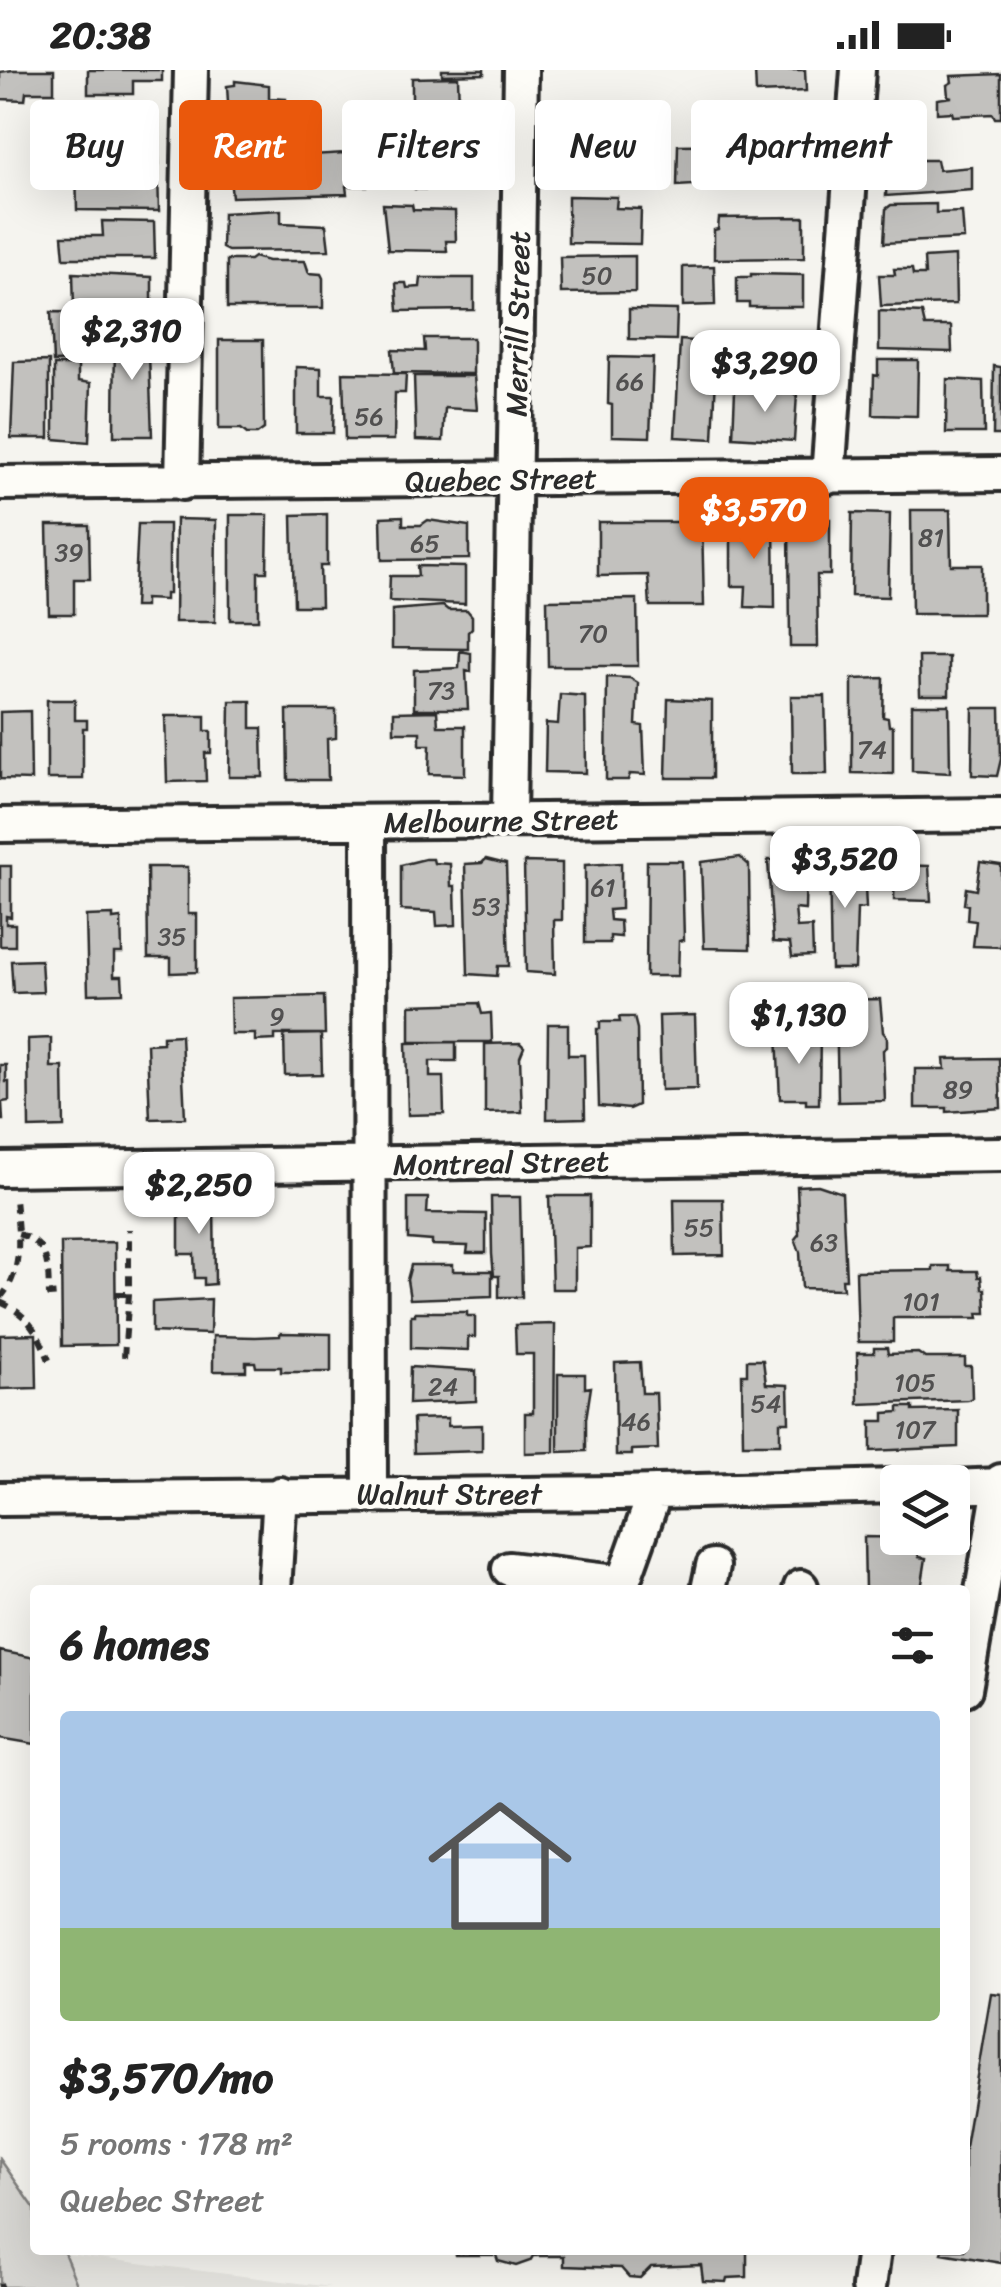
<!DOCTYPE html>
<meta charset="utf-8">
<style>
body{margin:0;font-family:Sriracha,sans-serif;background:#f2f2f2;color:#222;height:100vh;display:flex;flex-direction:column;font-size:38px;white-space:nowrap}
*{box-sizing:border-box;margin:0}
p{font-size:32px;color:#767676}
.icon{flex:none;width:55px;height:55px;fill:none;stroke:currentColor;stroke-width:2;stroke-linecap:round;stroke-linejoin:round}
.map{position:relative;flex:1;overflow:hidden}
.side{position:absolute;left:30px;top:1515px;width:940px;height:670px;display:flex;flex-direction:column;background:#fff;border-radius:10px;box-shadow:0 10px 40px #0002}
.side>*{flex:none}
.banner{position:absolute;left:30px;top:30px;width:942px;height:90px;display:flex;gap:20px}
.controls{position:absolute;left:880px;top:1395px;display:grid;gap:20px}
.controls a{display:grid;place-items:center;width:90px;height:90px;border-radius:10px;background:#fff;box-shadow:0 10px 40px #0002;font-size:50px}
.price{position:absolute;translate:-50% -85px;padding:0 22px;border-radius:20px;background:#fff;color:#222;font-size:32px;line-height:65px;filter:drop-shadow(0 2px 5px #0008)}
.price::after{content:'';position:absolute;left:50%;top:60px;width:30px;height:22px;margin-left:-15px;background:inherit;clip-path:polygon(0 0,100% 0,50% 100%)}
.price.on{background:#ea580c;color:#fff}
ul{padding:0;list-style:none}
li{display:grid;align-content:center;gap:20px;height:530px;padding:0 30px}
li span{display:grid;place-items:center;height:310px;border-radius:10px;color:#555}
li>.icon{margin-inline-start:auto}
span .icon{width:180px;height:180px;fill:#fffc;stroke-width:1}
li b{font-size:42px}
h2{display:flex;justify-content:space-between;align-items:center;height:120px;padding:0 30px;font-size:42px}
.chip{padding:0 35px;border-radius:10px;background:#fff;box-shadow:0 10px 40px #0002;font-size:35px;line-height:90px}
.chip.on{background:#ea580c;color:#fff}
.status{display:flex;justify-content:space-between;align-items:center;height:70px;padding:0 50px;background:#fff;direction:ltr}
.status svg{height:28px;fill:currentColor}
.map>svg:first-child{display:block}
.built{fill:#e6e5e0}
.green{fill:#d7d6d2;stroke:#81807e;stroke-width:2.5}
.building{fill:#c2c1be;stroke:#2b2b2b;stroke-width:2.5}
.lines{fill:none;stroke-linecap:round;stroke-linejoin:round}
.minor-casing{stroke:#2b2b2b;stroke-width:40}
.path{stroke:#2b2b2b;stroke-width:6;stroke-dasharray:10 8;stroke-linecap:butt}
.minor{stroke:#fdfcf7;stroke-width:32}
.labels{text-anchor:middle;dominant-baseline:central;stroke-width:8;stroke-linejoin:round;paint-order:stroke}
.number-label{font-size:25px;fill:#515050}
.street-label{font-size:30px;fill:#2b2b2b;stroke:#fdfcf7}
</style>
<div class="status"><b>20:38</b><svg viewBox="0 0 49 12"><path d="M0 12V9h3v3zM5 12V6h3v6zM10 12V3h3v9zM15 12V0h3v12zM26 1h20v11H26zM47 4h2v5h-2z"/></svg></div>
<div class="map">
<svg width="1001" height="2217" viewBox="0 0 1001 2217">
<rect width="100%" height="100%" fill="#f5f4ef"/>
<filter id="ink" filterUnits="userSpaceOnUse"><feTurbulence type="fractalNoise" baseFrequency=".01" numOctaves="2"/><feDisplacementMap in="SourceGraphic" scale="20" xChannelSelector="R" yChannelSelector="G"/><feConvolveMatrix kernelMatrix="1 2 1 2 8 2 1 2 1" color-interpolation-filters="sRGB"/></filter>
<g filter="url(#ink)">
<!-- built -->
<path class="built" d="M66 2184 331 2217H78Z"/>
<!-- green -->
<path class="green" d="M0 2089 35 2139V2180H63L78 2217H0Z"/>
<!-- building -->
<path class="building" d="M13 0H54V22H26L25 30 0 29V2Z
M88 0H162V11H133V24H88Z
M442 0H484V4L442 5Z
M755 0H805L806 21 756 23Z
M1001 4V48H995L993 44 953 46 952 42 937 43V29L952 27 948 26 947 15 952 12 951 6Z
M458 7 459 36 412 37V8Z
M235 11 269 15V28L286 29 285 57 248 56 247 65 229 66 223 36 228 32 227 16 235 15Z
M418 44 466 45V74L417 73Z
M772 54H807L808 99 773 100Z
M114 57 158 60 159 94 80 92 81 62 114 63Z
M745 74 746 112 677 116 678 75Z
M415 82 457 83V120L415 119Z
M345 83 346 95 364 92 367 116H346L347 124 232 127 228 90Z
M887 90H937L939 100 972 97V120L886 126Z
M76 100 158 101 159 141 77 140Z
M568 126 617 127 616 138 641 139 640 174 568 173Z
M383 134 412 135 413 140 455 141 456 171H446L447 181 388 180Z
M936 134V143L962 142 964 169 884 173 886 139 891 135Z
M281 140V153L326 155 329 180 228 181 222 178 223 143Z
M804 147V188L714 189V160L718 159 719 148Z
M102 151 154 152 155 188H64L62 166H103Z
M635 186V222L561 223 560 187Z
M955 186 956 234 881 236 879 205H895L894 199H912L913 205H925L924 188Z
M254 187 268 191H305L309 203 321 204 323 208V238H227V190H250Z
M714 196 715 235 683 236V197Z
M73 203 152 207V240L74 239Z
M751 204 803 205V237H749V233H737V207H751Z
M421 208H474V240L398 241 396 213H406L407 218 420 217Z
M629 239 677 240 676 270 629 269Z
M879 241 922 243 925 256H951L952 282 879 280Z
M51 242 113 243V283L77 282 76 291 53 292Z
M115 257H148L152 366H114Z
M424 268H473V304L394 303 392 280 425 281Z
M219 270H263L264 359 257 364H247L241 359H219Z
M680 270 707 272 706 305 716 306 713 369 675 367Z
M609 287 653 288 650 367 612 366V335L608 334Z
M878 290H918L917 346 873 345 874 305 878 306Z
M49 291V368H11L14 292Z
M54 295H78V311L91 313 89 372 54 369Z
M994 296 1001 297V365H993Z
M296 297 321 298V326H334L333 363H296Z
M343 303 406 304 405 323H395L394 370H345Z
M414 306H474L477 340 445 338 443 371 416 370Z
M947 309 983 311 984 363H946Z
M735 320 797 324 794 371 733 367Z
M911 440H950L951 495H982V544H912Z
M852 443 890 444 888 527 851 526Z
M327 444V496H320L321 536H294L292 445Z
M230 445H268L267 502H258V550H230Z
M403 446V455H421L428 450 469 456V489L382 490 381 447Z
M176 449 216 450 215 552H175Z
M789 449H830V505H817L818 577H790Z
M746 450H774L775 538 745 537 746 516H731V455H747Z
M598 452H702L704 536H650L648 505 598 506Z
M138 454H169V524H165V530L145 529V537H134Z
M47 455H89L90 509H74V544H49Z
M417 496 465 497V534L389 531 390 506H418Z
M637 529 638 596H548L547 530Z
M443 536 448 540H467L472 546V558L468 562V579L392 578V540Z
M460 581 471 583V602L466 601 468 639H414V600L459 598Z
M919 587H949V625H920Z
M607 607 630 608 638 613 636 655 643 656 645 705 630 704 628 710H606Z
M884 608 883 647 888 648 889 656H893V704L852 703V609Z
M560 624 585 626 586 703 545 702 546 653 558 654Z
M791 626H825L827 704H792Z
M668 629 712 631V708H666Z
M47 630H75V650H87V658H83V709H47Z
M230 631H251V658H262L263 707H229Z
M912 635H949L950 703 912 701Z
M973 638H1000L1001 689 997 706 972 705Z
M287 640H336V668L327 669 328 710H288Z
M30 641 31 710 0 709V642Z
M437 641 438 656H465V705L429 704 430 675H420V662H394V642Z
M165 646H205V661H211V683H205L206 711 167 712Z
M740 787 749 795 750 879 704 878 701 792Z
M425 789H433L434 793 450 794 451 816H455L456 855 437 856 436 842 401 840V795Z
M486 789 506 794 509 896H498L497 906 468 904 465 794 482 793Z
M768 790 806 791 805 840 795 839 797 858 812 857 813 886 792 887 790 873 773 872Z
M853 790 864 796 866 838 857 839 855 899H831L829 791Z
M647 791H682L684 870 679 871 678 906H646Z
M524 792 562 793V850H554L555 904 526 902Z
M980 792 1001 795V877L973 876 976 851 967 850 968 835 964 834 966 818 976 820Z
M621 793V839L609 840 610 850 620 851 621 867 610 866V873H585V795Z
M895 795 929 796 931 831 894 830Z
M0 796H11V847L6 846V854H15V876H0Z
M147 797H188V844H197V902L171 903V888H148Z
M113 845V849L121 848 122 883H114V906H122L123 923 88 924 86 846Z
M41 890 43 922 13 923 11 891Z
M324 926 325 964 275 965V970L255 971V964H231L230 928Z
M880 929 883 962 887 967V977L883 980 885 1031 838 1032 836 930Z
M479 933 482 944 491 943 492 972H410V935Z
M695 945 697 1019 661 1020 659 946Z
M619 947H634L637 959 638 1035 629 1039 599 1036 597 959H600V952H620Z
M548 954H568V985H584L585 1048 547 1049Z
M820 963 819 1034H806V1029H780L777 964Z
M284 964H321L322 1004 285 1005Z
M181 965 185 1048 150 1049 147 974 163 973V966Z
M51 968V997H63L64 1057 29 1058 28 969Z
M456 972V991H430V1007H443L444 1044 408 1045 406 973Z
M520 973 524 977 520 987 522 1042 485 1043V974Z
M999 988 1001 1038 947 1042V1038H915V999H945L944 989Z
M0 995H6V1012H9V1031L2 1032 3 1050H0Z
M818 1115 842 1123 846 1209H842L843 1219 802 1218 800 1182 795 1169 799 1164 797 1116Z
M549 1126H590V1177L575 1178V1219H552Z
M491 1127H520L522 1227H499V1206H494L492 1184Z
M408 1128H428L427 1143 486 1144V1183H467L468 1176 432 1175V1171L408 1169Z
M674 1129H723L724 1185 675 1186Z
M179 1131H214L215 1214 204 1215V1208H195L194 1184H179Z
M115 1172 116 1275 62 1276 61 1173Z
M411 1195H453V1201H492V1226L410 1229 407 1210Z
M933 1196H950V1201H977L978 1207H981L982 1219H985L986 1243H978L979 1248H893V1272H858L856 1201 933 1200Z
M211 1229 210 1264 152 1262V1232Z
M415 1242H467V1246H475V1267H468V1280L411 1278V1245H415Z
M555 1254 554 1382 525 1383V1343H533V1284H516L515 1255Z
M280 1263 331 1264V1302H281V1297H256L255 1292H246V1301H213V1266L255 1267 280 1266Z
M36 1264 37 1318 0 1319V1265Z
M874 1278H887L888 1284 918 1283 925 1288H965V1296H971L972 1328 968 1330 858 1334 857 1283H874Z
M747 1290H763L766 1314 788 1315 789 1352H780V1374H743L742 1304H747Z
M640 1292 642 1323H656L658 1379 632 1380V1385H616L615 1293Z
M410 1297 476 1301V1331L409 1334Z
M558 1304H585V1318L591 1317 586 1349V1381L558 1382Z
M899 1337H913V1341L958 1340V1377L871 1381V1351H884V1343L899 1342Z
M448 1348V1356L482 1355V1381L414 1383 413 1349Z
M864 1467 913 1468 919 1487 926 1488 921 1520H865Z
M0 1581 35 1588V1674L0 1668Z
M991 1923 1001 1924V2193L942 2183 943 2180H965V2077Z
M455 2180H747V2207L727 2208 726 2212 703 2211 701 2195 651 2197 640 2208 629 2207 621 2198 564 2196V2186H533L530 2191 516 2196 498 2191 496 2185H456Z"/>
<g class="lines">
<!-- minor casing -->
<g class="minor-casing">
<path id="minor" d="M828 407 858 0
M0 413 1001 404
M182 413 191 0
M509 748 521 0
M369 754 370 1424
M0 755C334 754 667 747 1001 745
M0 1099 1001 1084
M952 1417 1001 1415
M0 1429 618 1423 898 1416
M509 1499 623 1513
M274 1520 280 1424
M620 1520 655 1422
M708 1520 713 1496
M800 1520 801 1517
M965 1619 1001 1411
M869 2217 874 2180"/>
</g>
<!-- path -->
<path class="path" d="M18 1164C50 1173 48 1196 49 1225L61 1224
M116 1224H129
M0 1228C25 1201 18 1163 15 1129
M0 1232C29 1245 37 1261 49 1290
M124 1287 129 1224V1159
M0 2213 1 2217"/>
<!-- minor -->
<use href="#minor" class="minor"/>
</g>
</g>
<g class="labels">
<!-- number labels -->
<g class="number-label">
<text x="597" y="205">50</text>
<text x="630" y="311">66</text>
<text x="369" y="346">56</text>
<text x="931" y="467">81</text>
<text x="425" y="473">65</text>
<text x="69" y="482">39</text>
<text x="593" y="563">70</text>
<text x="441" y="620">73</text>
<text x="872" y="679">74</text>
<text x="603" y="817">61</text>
<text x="486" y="836">53</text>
<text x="172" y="866">35</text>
<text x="277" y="946">9</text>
<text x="958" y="1019">89</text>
<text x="699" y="1157">55</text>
<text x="824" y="1172">63</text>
<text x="921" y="1231">101</text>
<text x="915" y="1312">105</text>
<text x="443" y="1316">24</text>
<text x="766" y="1333">54</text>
<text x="636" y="1351">46</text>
<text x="915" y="1359">107</text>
</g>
<!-- street labels -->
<g class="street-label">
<text transform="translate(518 254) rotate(-89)">Merrill Street</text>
<text transform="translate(501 410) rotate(-1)">Quebec Street</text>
<text transform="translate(501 751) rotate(-1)">Melbourne Street</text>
<text transform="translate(501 1093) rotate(-1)">Montreal Street</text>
<text x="449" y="1424">Walnut Street</text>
</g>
</g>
</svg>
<div class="controls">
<a><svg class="icon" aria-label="layers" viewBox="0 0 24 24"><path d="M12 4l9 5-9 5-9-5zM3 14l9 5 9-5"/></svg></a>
</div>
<b class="price" style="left:132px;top:313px">$2,310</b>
<b class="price" style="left:765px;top:345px">$3,290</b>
<b class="price on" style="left:754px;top:492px">$3,570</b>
<b class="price" style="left:845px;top:841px">$3,520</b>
<b class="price" style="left:799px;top:997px">$1,130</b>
<b class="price" style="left:199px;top:1167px">$2,250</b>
<div class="banner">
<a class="chip">Buy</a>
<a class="chip on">Rent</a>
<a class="chip">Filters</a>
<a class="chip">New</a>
<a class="chip">Apartment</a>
</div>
<section class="side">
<h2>6 homes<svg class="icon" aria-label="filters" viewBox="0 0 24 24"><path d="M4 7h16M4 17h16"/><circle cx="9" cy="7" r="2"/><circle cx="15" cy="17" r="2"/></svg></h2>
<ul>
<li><span style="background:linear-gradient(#a9c7e8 70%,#8fb573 0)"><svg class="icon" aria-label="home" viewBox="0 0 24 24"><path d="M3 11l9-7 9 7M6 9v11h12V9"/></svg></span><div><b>$3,570/mo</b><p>5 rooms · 178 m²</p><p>Quebec Street</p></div></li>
</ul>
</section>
</div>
